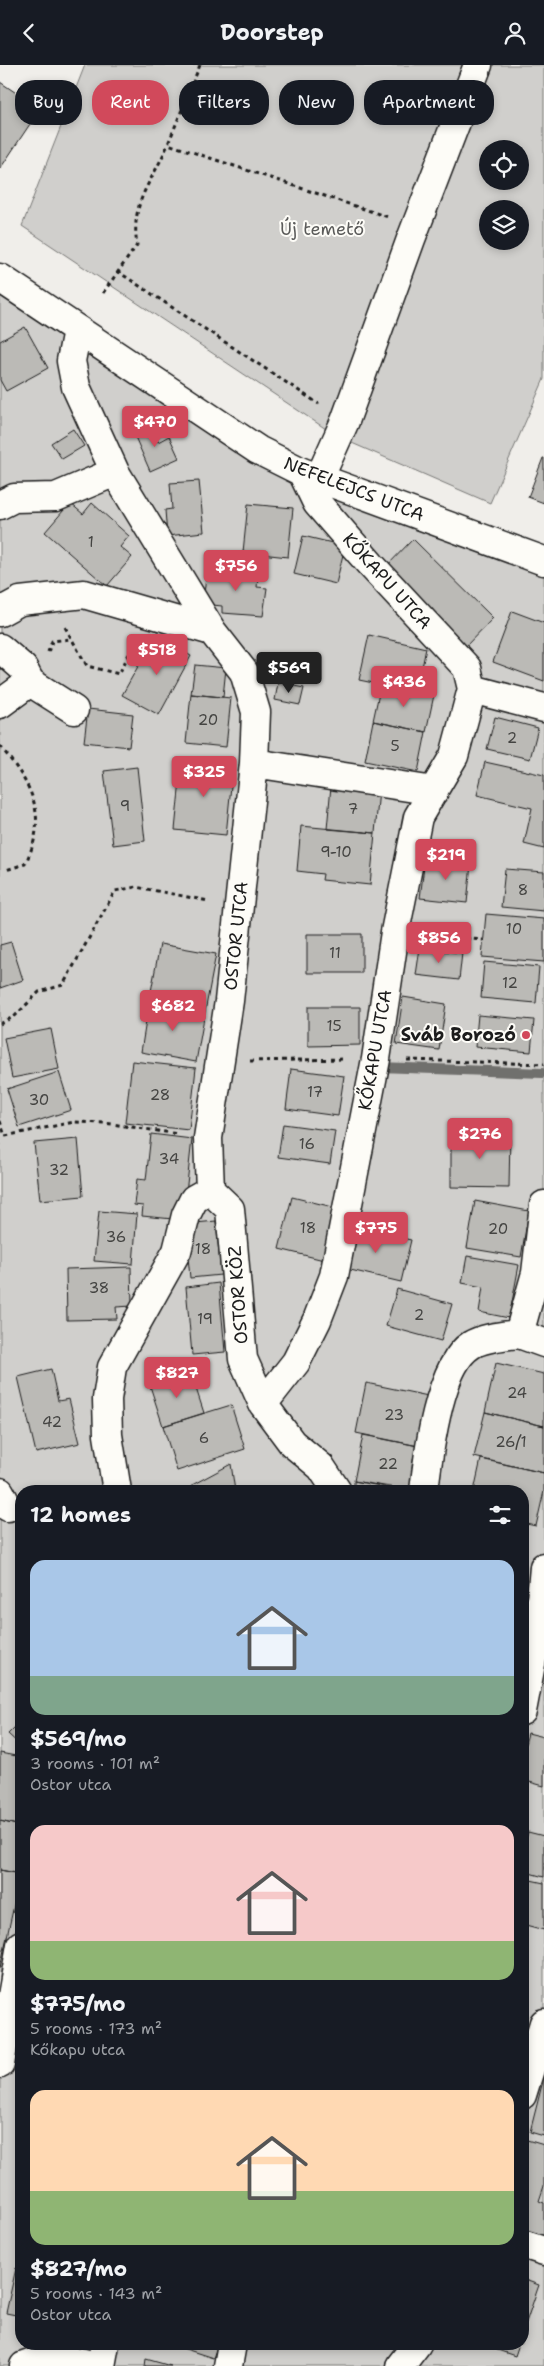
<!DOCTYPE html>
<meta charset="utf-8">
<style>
body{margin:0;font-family:"Shantell Sans",sans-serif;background:#242831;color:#f1f3f6;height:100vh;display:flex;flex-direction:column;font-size:19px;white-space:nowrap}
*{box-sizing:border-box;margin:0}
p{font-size:16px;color:#9ea1a6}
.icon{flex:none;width:28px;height:28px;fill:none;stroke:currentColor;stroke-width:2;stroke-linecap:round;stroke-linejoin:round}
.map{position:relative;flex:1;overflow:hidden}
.side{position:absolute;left:15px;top:1420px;width:514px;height:865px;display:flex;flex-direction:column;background:#171b24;border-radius:20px;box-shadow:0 2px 8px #0003}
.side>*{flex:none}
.banner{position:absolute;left:15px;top:15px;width:515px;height:45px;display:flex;gap:10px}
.buttons{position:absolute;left:479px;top:75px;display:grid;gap:10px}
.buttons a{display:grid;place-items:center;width:50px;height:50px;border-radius:50%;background:#171b24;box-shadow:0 2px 8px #0003;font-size:25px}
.price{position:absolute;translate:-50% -42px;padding:0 11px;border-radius:5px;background:#d1495b;color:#fff;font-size:16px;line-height:32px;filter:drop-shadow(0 1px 2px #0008)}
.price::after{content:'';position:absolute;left:50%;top:30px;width:15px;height:11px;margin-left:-8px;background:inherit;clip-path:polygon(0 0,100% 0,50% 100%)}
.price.selected{background:#222;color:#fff}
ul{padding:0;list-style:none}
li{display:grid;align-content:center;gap:10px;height:265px;padding:0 15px}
li span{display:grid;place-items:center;height:155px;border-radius:15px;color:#555}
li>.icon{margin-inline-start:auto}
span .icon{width:90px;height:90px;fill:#fffc;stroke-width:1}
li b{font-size:21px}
h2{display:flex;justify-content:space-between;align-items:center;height:60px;padding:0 15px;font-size:21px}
.tag{padding:0 18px;border-radius:20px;background:#171b24;box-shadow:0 2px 8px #0003;font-size:18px;line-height:45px}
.tag.selected{background:#d1495b;color:#fff}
header{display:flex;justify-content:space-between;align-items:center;height:65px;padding:0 15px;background:#171b24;font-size:22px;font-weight:700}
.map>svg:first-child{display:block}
.green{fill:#d0cfcc;stroke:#767674;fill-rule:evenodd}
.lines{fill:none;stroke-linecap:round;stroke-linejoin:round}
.stream{stroke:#706f6d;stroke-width:10}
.building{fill:#bbbab6;stroke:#1c1c1c}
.minor-casing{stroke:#1c1c1c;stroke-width:31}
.path{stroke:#1c1c1c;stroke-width:3;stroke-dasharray:4 4;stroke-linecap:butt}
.minor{stroke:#fdfcf7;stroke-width:28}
.poi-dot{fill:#d1495b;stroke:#fdfcf7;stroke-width:2}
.labels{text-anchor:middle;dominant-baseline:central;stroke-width:4;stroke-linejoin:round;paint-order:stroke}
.number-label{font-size:15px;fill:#444442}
.park-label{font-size:18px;fill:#5b5b5a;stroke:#fdfcf7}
.street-label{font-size:18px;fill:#1c1c1c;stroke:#fdfcf7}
.poi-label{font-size:18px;font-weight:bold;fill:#1c1c1c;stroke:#fdfcf7;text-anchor:end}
</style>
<header><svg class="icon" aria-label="back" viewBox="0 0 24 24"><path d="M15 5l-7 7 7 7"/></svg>Doorstep<svg class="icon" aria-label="person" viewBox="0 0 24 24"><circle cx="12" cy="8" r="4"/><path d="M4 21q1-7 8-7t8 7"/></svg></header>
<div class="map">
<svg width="544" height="2301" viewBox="0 0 544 2301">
<rect width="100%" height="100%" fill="#f0eeea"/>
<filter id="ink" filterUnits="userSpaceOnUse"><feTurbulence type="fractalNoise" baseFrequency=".02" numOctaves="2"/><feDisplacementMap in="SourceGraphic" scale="10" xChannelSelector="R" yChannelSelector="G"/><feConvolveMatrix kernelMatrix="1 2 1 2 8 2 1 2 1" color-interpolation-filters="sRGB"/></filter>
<g filter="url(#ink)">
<!-- green -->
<path class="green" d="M85 0H544V314L490 438 338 372 22 161ZM488 84H520V116H488ZM488 144H520V176H488Z
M0 213 226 362 544 496V2301H0ZM21 1426H522V2279H21Z"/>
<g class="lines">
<!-- stream -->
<path class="stream" d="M379 1002 542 1008"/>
</g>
<!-- building -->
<path class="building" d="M0 17 40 44 0 104Z
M25 262 48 303 6 326 0 315V276Z
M149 358 158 377 169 371 179 393 150 406 132 365Z
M73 364 84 381 62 394 51 378Z
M543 393H544V438L528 432Z
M199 416 204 467 167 471 165 445 172 444 170 418Z
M70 438 83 449 92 438 129 471 120 482 132 492 107 521 45 467Z
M248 439 293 443 288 492 243 487Z
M303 471 345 481 336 519 294 509Z
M413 474 493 553 463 584 383 505Z
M226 500 259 503 257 522 267 523 263 551 222 548V541L203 539 206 511 225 512Z
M512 546 544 558V616L493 597Z
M369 570 426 583 417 627 359 615Z
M155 571 191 591 159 650 122 630Z
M195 600 226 603 223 632 191 629Z
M278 618 304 623 300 640 275 635Z
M381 619 434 630 426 667 373 656Z
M191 629 231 633 226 682 186 678Z
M88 644 133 649 129 682 84 677Z
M495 652 538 663 530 694 487 684Z
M373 656 426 667 418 707 365 696Z
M182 696 233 701 226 770 175 765Z
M485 697 544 710V784L524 779 532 743 477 730Z
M137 702 145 776 113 780 104 706Z
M331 721 379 725 375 768 327 764Z
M301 761 375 768 370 820 322 815 323 809 297 806Z
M425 794 471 799 467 838 420 833Z
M505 804 544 807V846L501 842Z
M486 849 544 854V897L482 892Z
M307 869H362V908H307Z
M11 877 23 915 0 923V880Z
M160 879 216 889 205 947 149 937Z
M420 883 462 888 459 915 416 910Z
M484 897 539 902 536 938 481 933Z
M403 932 446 939 439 985 396 979Z
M149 937 205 947 196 997 141 987Z
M308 942H360V980L308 981Z
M478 950 534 955 531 987 475 982Z
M51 964 59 1004 12 1013 4 973Z
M132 996 196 1003 189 1065 125 1058Z
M291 1004 344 1011 338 1051 286 1044Z
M59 1007 71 1045 19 1062 7 1024Z
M283 1059 335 1066 330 1099 278 1092Z
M451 1067 510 1068 509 1123 451 1122Z
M151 1069 192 1074 183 1155 142 1151 143 1141 134 1140 137 1114 146 1115Z
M78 1074 83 1131 40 1135 34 1078Z
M292 1132 337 1143 324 1195 279 1184Z
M475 1136 529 1146 521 1192 467 1183Z
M99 1146 137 1149 133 1199 94 1196Z
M216 1156 221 1210 190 1213 185 1159Z
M351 1162 411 1175 401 1217 342 1203Z
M467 1191 519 1200 509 1253 479 1247 483 1222 462 1218Z
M131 1202 132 1241 116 1242 117 1254 67 1255 66 1204Z
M219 1218 225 1287 192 1290 186 1222Z
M397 1224 452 1239 441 1276 386 1261Z
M496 1298 544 1309V1361L485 1347Z
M51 1304 58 1336 69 1334 80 1378 36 1388 18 1312Z
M191 1308 204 1348 163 1361 150 1321Z
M366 1318 433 1332 423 1382 356 1368Z
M231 1340 245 1384 177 1406 163 1361Z
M485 1347 544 1361V1408L474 1392Z
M363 1370 423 1382 414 1426 354 1416Z
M481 1394 544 1408V1426L536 1461 522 1458V1426H474Z
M231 1399 235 1426H193L192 1420Z
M354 1416 385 1422V1426H354Z
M21 1656V1681L8 1669Z
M528 1668 544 1672V1721L522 1715V1691Z
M0 1688 21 1692V1761L0 1756Z
M0 1756 21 1761V1809L0 1805Z
M528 1767 544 1771V1812L522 1806V1788Z
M0 1805 21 1809 0 1903Z
M526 1814 544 1818V1865L522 1859V1831Z
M544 2012V2071L530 2067Z
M527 2075 544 2080V2121L539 2136 544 2138V2172L522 2165V2090Z
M16 2203 21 2204V2251L6 2248Z
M522 2214 539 2220 522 2269Z
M170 2279H218L213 2293Z
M480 2279H519L515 2291Z
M146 2294 171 2301H145Z"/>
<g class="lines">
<!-- minor casing -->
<g class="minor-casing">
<path id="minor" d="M0 213 258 385 302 407 544 496
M77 265 71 296 76 322 115 407 212 566 244 607 256 647 254 698 229 936 208 1073 210 1125 194 1134 186 1150 177 1186 112 1302 107 1334 108 1370 117 1426
M319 414 345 356 411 174 478 0
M0 440 14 433 56 432 115 407
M0 547 20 536 84 529 212 566
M0 583 23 603 30 617 0 639
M30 617 74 645
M472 624 544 643
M254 698 434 726
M210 1125 230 1144 243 1294 263 1339 292 1378 321 1402 337 1426
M544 1140 536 1208 519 1269 544 1278
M263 1339 296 1297 317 1255 334 1211 376 994 395 867 418 752 454 691 472 624 467 603 371 500 317 438 302 407
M424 1426C428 1391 439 1300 471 1280 484 1272 504 1271 519 1269
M0 1427 8 1442
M522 1646 539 1557 544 1502
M0 1999 21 1880
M522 2030 544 1958
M522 2179 544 2186
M24 2301C56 2289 65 2294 97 2301
M101 2301 105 2279
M228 2301 232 2279
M400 2301 417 2279"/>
</g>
<!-- path -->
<path class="path" d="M200 0 168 79 388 152
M117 206 319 339
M103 228 137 180C130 135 153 117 168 79
M65 562 87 601 119 609 136 575
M48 587 52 576 71 574
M0 681C31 719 50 750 25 799L6 805
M426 870 483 875
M0 959 15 951 39 927 63 920 115 826 136 822 209 836
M407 995 544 999
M250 996 346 994
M0 1056 5 1071 74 1057 105 1058 178 1069"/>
<!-- minor -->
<use href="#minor" class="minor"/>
</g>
</g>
<!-- markers -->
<circle class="poi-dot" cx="526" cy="970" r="5"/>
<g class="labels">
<!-- number labels -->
<g class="number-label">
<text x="91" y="477">1</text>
<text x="208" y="655">20</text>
<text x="512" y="673">2</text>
<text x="395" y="681">5</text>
<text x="125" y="741">9</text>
<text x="353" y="744">7</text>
<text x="336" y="787">9-10</text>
<text x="523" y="825">8</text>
<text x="514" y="864">10</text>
<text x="335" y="888">11</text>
<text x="510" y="918">12</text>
<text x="334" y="961">15</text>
<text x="315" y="1027">17</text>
<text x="160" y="1030">28</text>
<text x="39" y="1035">30</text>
<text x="307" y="1079">16</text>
<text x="169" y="1094">34</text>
<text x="59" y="1105">32</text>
<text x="308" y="1163">18</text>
<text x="498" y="1164">20</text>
<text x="116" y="1172">36</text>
<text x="203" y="1184">18</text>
<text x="99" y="1223">38</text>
<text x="419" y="1250">2</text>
<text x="205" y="1254">19</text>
<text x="517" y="1328">24</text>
<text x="394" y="1350">23</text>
<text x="52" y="1357">42</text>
<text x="204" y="1373">6</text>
<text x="511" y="1377">26/1</text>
<text x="388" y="1399">22</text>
</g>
<!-- park labels -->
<g class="park-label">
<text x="322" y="164">Új temető</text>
</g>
<!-- street labels -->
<g class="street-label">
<text transform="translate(354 424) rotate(21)">NEFELEJCS UTCA</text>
<text transform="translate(387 516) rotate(48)">KŐKAPU UTCA</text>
<text transform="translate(236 871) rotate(-84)">OSTOR UTCA</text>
<text transform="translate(375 985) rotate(-80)">KŐKAPU UTCA</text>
<text transform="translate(238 1230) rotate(-94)">OSTOR KÖZ</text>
</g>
<!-- poi labels -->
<g class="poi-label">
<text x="516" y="970">Sváb Borozó</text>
</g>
</g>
</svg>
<div class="buttons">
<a><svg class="icon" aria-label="locate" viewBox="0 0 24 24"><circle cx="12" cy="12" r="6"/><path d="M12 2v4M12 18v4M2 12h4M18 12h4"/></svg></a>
<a><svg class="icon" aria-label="layers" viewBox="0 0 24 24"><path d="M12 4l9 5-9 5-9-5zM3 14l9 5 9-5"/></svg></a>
</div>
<b class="price" style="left:155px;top:383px">$470</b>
<b class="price" style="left:236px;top:527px">$756</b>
<b class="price" style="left:157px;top:611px">$518</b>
<b class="price selected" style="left:289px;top:629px">$569</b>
<b class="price" style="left:404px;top:643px">$436</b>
<b class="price" style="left:204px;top:733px">$325</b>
<b class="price" style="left:446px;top:816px">$219</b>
<b class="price" style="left:439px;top:899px">$856</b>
<b class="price" style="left:173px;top:967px">$682</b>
<b class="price" style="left:480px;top:1095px">$276</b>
<b class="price" style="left:376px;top:1189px">$775</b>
<b class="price" style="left:177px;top:1334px">$827</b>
<div class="banner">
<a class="tag">Buy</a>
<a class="tag selected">Rent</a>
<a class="tag">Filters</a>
<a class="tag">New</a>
<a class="tag">Apartment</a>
</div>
<section class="side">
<h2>12 homes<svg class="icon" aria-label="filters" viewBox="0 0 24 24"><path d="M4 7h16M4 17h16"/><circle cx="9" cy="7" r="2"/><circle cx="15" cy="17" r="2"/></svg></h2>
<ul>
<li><span style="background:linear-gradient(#a9c7e8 75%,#7fa58c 0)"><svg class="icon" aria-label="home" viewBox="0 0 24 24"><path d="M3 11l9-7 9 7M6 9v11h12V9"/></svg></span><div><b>$569/mo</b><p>3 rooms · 101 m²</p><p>Ostor utca</p></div></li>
<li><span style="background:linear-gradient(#f6c9c9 75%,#8fb573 0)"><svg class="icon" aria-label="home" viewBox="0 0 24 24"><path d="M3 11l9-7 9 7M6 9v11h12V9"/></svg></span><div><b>$775/mo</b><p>5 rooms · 173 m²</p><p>Kőkapu utca</p></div></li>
<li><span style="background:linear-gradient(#ffd9b3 65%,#8fb573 0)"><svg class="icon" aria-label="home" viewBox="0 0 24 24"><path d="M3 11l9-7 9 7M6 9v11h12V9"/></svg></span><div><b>$827/mo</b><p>5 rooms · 143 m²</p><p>Ostor utca</p></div></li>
</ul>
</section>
</div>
